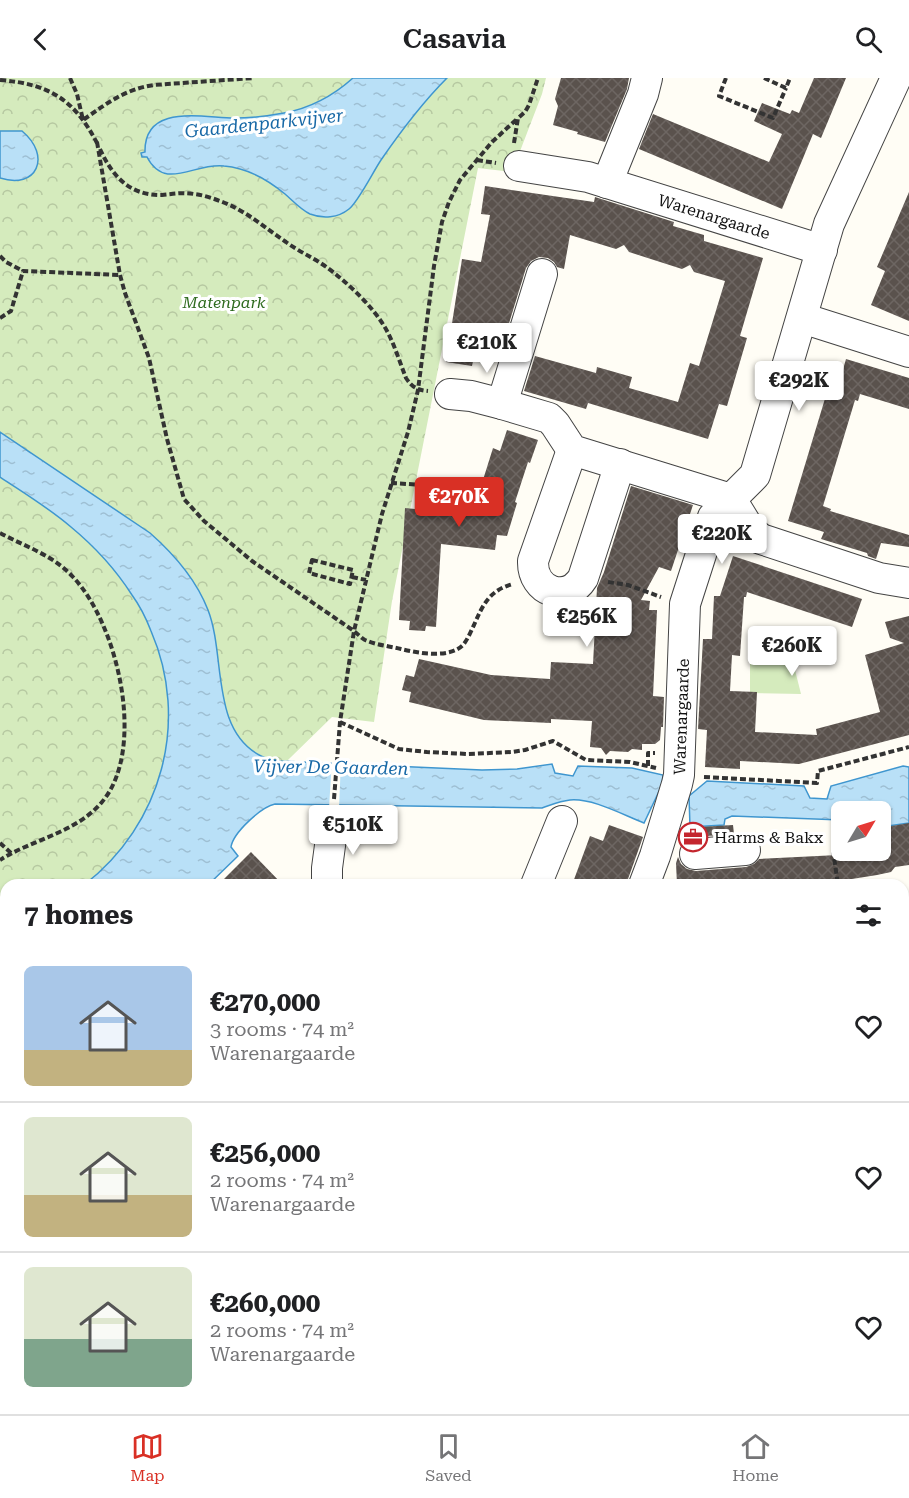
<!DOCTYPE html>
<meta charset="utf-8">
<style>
body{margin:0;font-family:"Roboto Serif",serif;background:#f2f2f2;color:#202124;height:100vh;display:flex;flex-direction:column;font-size:22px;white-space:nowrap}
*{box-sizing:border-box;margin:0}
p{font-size:20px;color:#757577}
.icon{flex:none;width:33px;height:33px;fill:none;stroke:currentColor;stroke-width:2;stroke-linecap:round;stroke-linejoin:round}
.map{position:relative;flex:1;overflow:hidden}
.drawer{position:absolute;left:0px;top:801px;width:909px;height:536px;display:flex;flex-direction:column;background:#fff;border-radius:18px 18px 0 0;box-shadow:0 2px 4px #0004}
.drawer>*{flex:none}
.needle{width:39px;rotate:52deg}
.controls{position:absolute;left:831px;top:723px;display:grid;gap:12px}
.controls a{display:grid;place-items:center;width:60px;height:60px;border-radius:9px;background:#fff;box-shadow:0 2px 4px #0004;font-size:30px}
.price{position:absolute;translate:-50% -51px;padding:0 14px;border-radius:6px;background:#fff;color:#222;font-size:20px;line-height:39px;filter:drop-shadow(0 2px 3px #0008)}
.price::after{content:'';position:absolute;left:50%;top:36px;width:18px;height:14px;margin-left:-9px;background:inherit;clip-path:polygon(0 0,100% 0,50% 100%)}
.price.selected{background:#d93025;color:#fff}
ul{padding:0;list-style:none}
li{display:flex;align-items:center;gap:18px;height:150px;padding:0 24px}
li+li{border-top:2px solid #e0e0e0}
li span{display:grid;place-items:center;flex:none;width:168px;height:120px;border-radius:9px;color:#555}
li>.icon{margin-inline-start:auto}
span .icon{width:72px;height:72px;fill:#fffc;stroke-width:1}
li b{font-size:26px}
h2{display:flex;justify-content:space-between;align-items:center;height:72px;padding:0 24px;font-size:26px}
header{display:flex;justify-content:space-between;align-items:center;height:78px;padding:0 24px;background:#fff;font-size:27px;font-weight:600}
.menu{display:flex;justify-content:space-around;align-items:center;height:84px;border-top:2px solid #e0e0e0;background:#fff;font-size:16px;color:#757577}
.menu a{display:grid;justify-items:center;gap:3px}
.menu .selected{color:#d93025}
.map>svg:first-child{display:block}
.grass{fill:#d5ebbd}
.park{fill:url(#park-crowns)}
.water{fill:url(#water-ripples);stroke:#3f96cf;stroke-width:1.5}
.pier{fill:#fffdf5}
.building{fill:url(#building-cross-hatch)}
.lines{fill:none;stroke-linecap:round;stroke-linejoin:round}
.minor-casing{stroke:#444;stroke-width:32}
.path{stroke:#333;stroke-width:4;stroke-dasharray:6 3;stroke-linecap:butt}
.minor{stroke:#fff;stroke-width:30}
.labels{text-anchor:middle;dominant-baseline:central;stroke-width:6;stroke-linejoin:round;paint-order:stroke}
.street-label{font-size:16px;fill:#111;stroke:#fff}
.park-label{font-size:16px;font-style:italic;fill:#2f6b1f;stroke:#fff}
.poi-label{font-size:16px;fill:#111;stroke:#fff;text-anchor:start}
.water-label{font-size:18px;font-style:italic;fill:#1768a6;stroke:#fff}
</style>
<header><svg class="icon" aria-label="back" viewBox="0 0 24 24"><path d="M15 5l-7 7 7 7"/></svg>Casavia<svg class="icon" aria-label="search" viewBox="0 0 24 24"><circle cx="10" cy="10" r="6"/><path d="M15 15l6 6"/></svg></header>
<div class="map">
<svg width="909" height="1336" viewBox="0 0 909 1336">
<defs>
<pattern id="park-crowns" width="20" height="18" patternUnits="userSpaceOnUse" patternTransform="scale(1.5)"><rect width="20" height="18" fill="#d5ebbd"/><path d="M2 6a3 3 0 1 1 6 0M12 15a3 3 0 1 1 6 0" fill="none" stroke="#b6c8a1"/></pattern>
<pattern id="water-ripples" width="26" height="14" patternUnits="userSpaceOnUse" patternTransform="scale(1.5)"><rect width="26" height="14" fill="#b9e0f7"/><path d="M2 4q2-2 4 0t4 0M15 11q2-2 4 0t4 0" fill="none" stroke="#9ebfd3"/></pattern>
<pattern id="building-cross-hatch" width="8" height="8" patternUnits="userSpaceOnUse" patternTransform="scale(1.5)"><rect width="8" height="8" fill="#5a524d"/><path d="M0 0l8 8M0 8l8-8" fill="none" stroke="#6d6662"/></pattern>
</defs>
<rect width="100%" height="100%" fill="#fffdf5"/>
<!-- grass -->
<path class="grass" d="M750 562 791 576 801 616 750 615Z
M6 1184V1276L0 1275V1241Z"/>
<!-- park -->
<path class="park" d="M0 0H546L542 16 512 94 478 90 392 523 374 644 332 639 165 802V807H6V1068H0Z"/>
<!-- water -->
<path class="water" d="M353 0H447C422 25 401 53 381 82 373 94 358 124 349 131 338 140 323 141 310 136 301 132 293 123 285 116 267 101 248 90 224 88 195 84 165 114 147 79H142L141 75 145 74C144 25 203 40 234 40 251 40 268 38 284 35 311 30 333 18 353 0Z
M0 53H22C52 78 37 112 0 100Z
M0 354 150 455C175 477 196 501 208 532 226 578 210 652 261 678 266 681 273 682 279 683L482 692 517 691 552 686 555 695 573 698 578 688 632 690 663 697 662 707 644 745C623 737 593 720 570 722 560 723 551 727 542 730L275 726C261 729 233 755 231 769L238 778 208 807H84C162 747 190 643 151 553 146 540 140 528 132 517 116 492 94 468 71 449 49 430 24 415 0 399Z
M903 688 909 689V745L881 749 880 734H842L841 742 732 738 725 741 724 747 690 749 689 718 707 703 804 708 810 720 827 721 831 708Z
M6 849V923H0V852Z"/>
<!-- pier -->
<path class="pier" d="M332 682 341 683 339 730H329Z"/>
<!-- building -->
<path class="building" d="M561 0H629L627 11 605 64 577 56 578 54 553 47 558 28 555 21Z
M814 0H846L821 60 813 56 782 131 639 71 653 36 769 84 782 56 754 43 762 25 790 36 792 32 799 35Z
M485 108 594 124 595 119 674 144 673 148 704 157V163L763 180 740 258 747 260 727 328 719 326 708 361 588 325 586 331 524 313 535 278 596 295 597 289 632 299 629 310 678 324 690 285 699 288 725 203 694 194 690 187 682 191 629 174 624 167 616 171 570 157 564 191 557 189 554 184 548 180 539 179 531 183 526 190 498 281 474 278 472 288 446 284 462 181 481 184 490 137 481 136Z
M909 114V243L871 227 885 193 877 189Z
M846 281 909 300V331L860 316 858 323 855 322 823 428 831 431 830 433 909 457V469L881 465 876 481 868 478 867 475 821 461 824 454 788 443 827 314 836 316Z
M507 352 538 362 530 385 528 384 515 424 517 425 507 458 497 457 495 472 441 466 436 549 426 548 425 553 409 552 410 543 399 542 405 430 415 431 416 418 477 421 493 370 500 373Z
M631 408 693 427 671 493 659 489 641 522 650 523 649 532H657L653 618 664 619 663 649H661L660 662 655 666H642V672L632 671 628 674 610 673 606 677 601 670 590 669 592 643 551 641V645L484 642 409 624 411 614 402 612 406 597 414 599 419 581 491 597 550 601 551 584 593 586 597 510 604 494Z
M733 478 862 521 852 549 747 514 746 519H744L740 578 732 577 730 613 757 614 755 654 817 657 816 651 880 634 865 577 904 565 890 560 885 544 909 538V657L799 686 740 683V691L705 689 707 652 698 651 703 561H712L714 518H720Z
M909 745V787L895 789 891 794 877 797 833 804 834 807H677L676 785 678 779 681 786 687 791 696 793 746 789 754 786 759 781 838 777 837 772H880V750Z
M609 747 643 759 628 801 627 807H572L590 758 603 763Z
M733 747 734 756 694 759 686 762 681 766 682 750Z
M251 774 283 807H218Z"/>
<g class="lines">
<!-- minor casing -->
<g class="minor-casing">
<g id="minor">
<path id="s1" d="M519 88 588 99 822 172"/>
<path d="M607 105 643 16 647 0"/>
<path d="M542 196 502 326 549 340 555 346 572 372 731 421 755 397 829 146 896 0"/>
<path d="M802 240 909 274"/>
<path d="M450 316 471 318 502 326"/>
<path d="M572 372 533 483C532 514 567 526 583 500L620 386"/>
<path d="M695 776 745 772"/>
<path d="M327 807V790L333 745"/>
<path d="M536 807 562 743"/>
<path id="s2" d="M644 807 655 778 677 706 679 697 685 526 713 439 731 421 750 452 761 461 879 500 909 505"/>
<path d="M903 834 906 857"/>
<path d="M903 1099 909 1100"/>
<path d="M903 1196 909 1195"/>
<path d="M279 1330V1336"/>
<path d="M649 1330V1336"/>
<path d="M849 1330 850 1336"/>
</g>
</g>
<!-- path -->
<path class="path" d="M70 0 77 16 83 42C106 26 125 11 154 7L254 0
M726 0 719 18 773 40 786 10
M764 0 786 10 790 0
M0 2C49 6 74 21 97 65
M97 64 120 197 125 215 149 280 167 361 184 421 204 443 252 483 354 553C358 556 361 560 365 562 376 567 389 568 401 571 418 575 449 581 463 567 468 561 471 553 474 547 483 526 490 512 513 506
M514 65 518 40 525 34 529 27 538 0
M100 71C112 98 130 118 162 117 173 116 183 114 194 116 203 117 212 120 220 123 245 132 264 149 286 164 298 173 312 179 325 188 347 204 374 229 387 253 395 268 400 285 406 300 412 309 417 312 428 313
M477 82 496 85
M0 178 6 184 23 193
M0 240 11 233 23 193 120 197
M391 405 441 408
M0 455C26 469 53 477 73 499 118 546 147 671 102 724 76 755 33 761 0 782
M312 482 353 492 350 506 309 495Z
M352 499 366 502
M608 504 628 507 661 519
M340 644 399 671 427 674 468 676 512 674 525 672 553 663 586 682 630 684 656 690
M648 688V675H655
M704 699 817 705 818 693 909 669
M334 721 340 644 354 553 382 436 408 354 418 312 434 188 442 144 449 124 460 102 492 64 518 40
M0 765 11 775
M833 772 838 807
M0 825H6
M0 951 6 950
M0 1007 6 1009
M0 1277 6 1278
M880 1330 881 1336
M4 1336 7 1330"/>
<!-- minor -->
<use href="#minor" class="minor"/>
</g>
<!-- icons -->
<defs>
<g id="office-ring" transform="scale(1.5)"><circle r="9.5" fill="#fff" stroke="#c4262e" stroke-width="1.5"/><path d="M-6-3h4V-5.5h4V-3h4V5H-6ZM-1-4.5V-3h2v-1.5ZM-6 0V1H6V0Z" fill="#c4262e"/></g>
</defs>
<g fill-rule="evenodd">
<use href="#office-ring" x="693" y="759"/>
</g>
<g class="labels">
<!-- street labels -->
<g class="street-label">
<text stroke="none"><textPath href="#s1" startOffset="202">Warenargaarde</textPath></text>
<text stroke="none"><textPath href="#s2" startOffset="174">Warenargaarde</textPath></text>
</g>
<!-- park labels -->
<g class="park-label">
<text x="224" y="224">Matenpark</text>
</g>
<!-- poi labels -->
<g class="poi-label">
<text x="714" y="759">Harms &amp; Bakx</text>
</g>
<!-- water labels -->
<g class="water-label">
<text transform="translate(264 45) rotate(-6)">Gaardenparkvijver</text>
<text transform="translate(331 689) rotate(1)">Vijver De Gaarden</text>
</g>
</g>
</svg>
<div class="controls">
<a><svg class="needle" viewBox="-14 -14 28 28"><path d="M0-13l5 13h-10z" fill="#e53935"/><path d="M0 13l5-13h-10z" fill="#757577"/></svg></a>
</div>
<b class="price" style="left:487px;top:296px">€210K</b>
<b class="price" style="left:799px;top:334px">€292K</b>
<b class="price selected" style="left:459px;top:450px">€270K</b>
<b class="price" style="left:722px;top:487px">€220K</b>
<b class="price" style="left:587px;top:570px">€256K</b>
<b class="price" style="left:792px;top:599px">€260K</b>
<b class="price" style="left:353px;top:778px">€510K</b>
<section class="drawer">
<h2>7 homes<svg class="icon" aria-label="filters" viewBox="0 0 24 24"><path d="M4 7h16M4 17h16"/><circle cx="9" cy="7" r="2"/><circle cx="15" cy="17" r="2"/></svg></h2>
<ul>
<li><span style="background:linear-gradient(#a9c7e8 70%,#c2b280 0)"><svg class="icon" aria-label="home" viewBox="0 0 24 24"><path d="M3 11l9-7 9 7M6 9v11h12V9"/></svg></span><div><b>€270,000</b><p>3 rooms · 74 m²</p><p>Warenargaarde</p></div><svg class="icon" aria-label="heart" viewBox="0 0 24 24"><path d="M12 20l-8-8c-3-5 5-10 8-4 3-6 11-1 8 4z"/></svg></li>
<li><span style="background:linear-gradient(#dfe7d0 65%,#c2b280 0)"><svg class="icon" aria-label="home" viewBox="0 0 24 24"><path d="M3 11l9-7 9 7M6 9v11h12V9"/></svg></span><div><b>€256,000</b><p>2 rooms · 74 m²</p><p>Warenargaarde</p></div><svg class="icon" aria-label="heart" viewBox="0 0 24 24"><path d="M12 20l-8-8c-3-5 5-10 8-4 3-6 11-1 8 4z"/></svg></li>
<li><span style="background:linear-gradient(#dfe7d0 60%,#7fa58c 0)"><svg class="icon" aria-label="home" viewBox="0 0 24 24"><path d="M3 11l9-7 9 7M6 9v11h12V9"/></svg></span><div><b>€260,000</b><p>2 rooms · 74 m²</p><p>Warenargaarde</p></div><svg class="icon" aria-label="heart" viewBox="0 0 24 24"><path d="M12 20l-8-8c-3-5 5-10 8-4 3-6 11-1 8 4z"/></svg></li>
</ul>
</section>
</div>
<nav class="menu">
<a class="selected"><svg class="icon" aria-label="map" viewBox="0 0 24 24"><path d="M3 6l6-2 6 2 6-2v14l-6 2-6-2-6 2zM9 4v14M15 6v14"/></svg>Map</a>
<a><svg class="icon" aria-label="saved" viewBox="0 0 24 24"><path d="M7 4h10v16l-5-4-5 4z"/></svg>Saved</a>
<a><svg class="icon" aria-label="home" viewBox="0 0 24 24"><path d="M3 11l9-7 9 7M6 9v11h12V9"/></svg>Home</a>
</nav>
